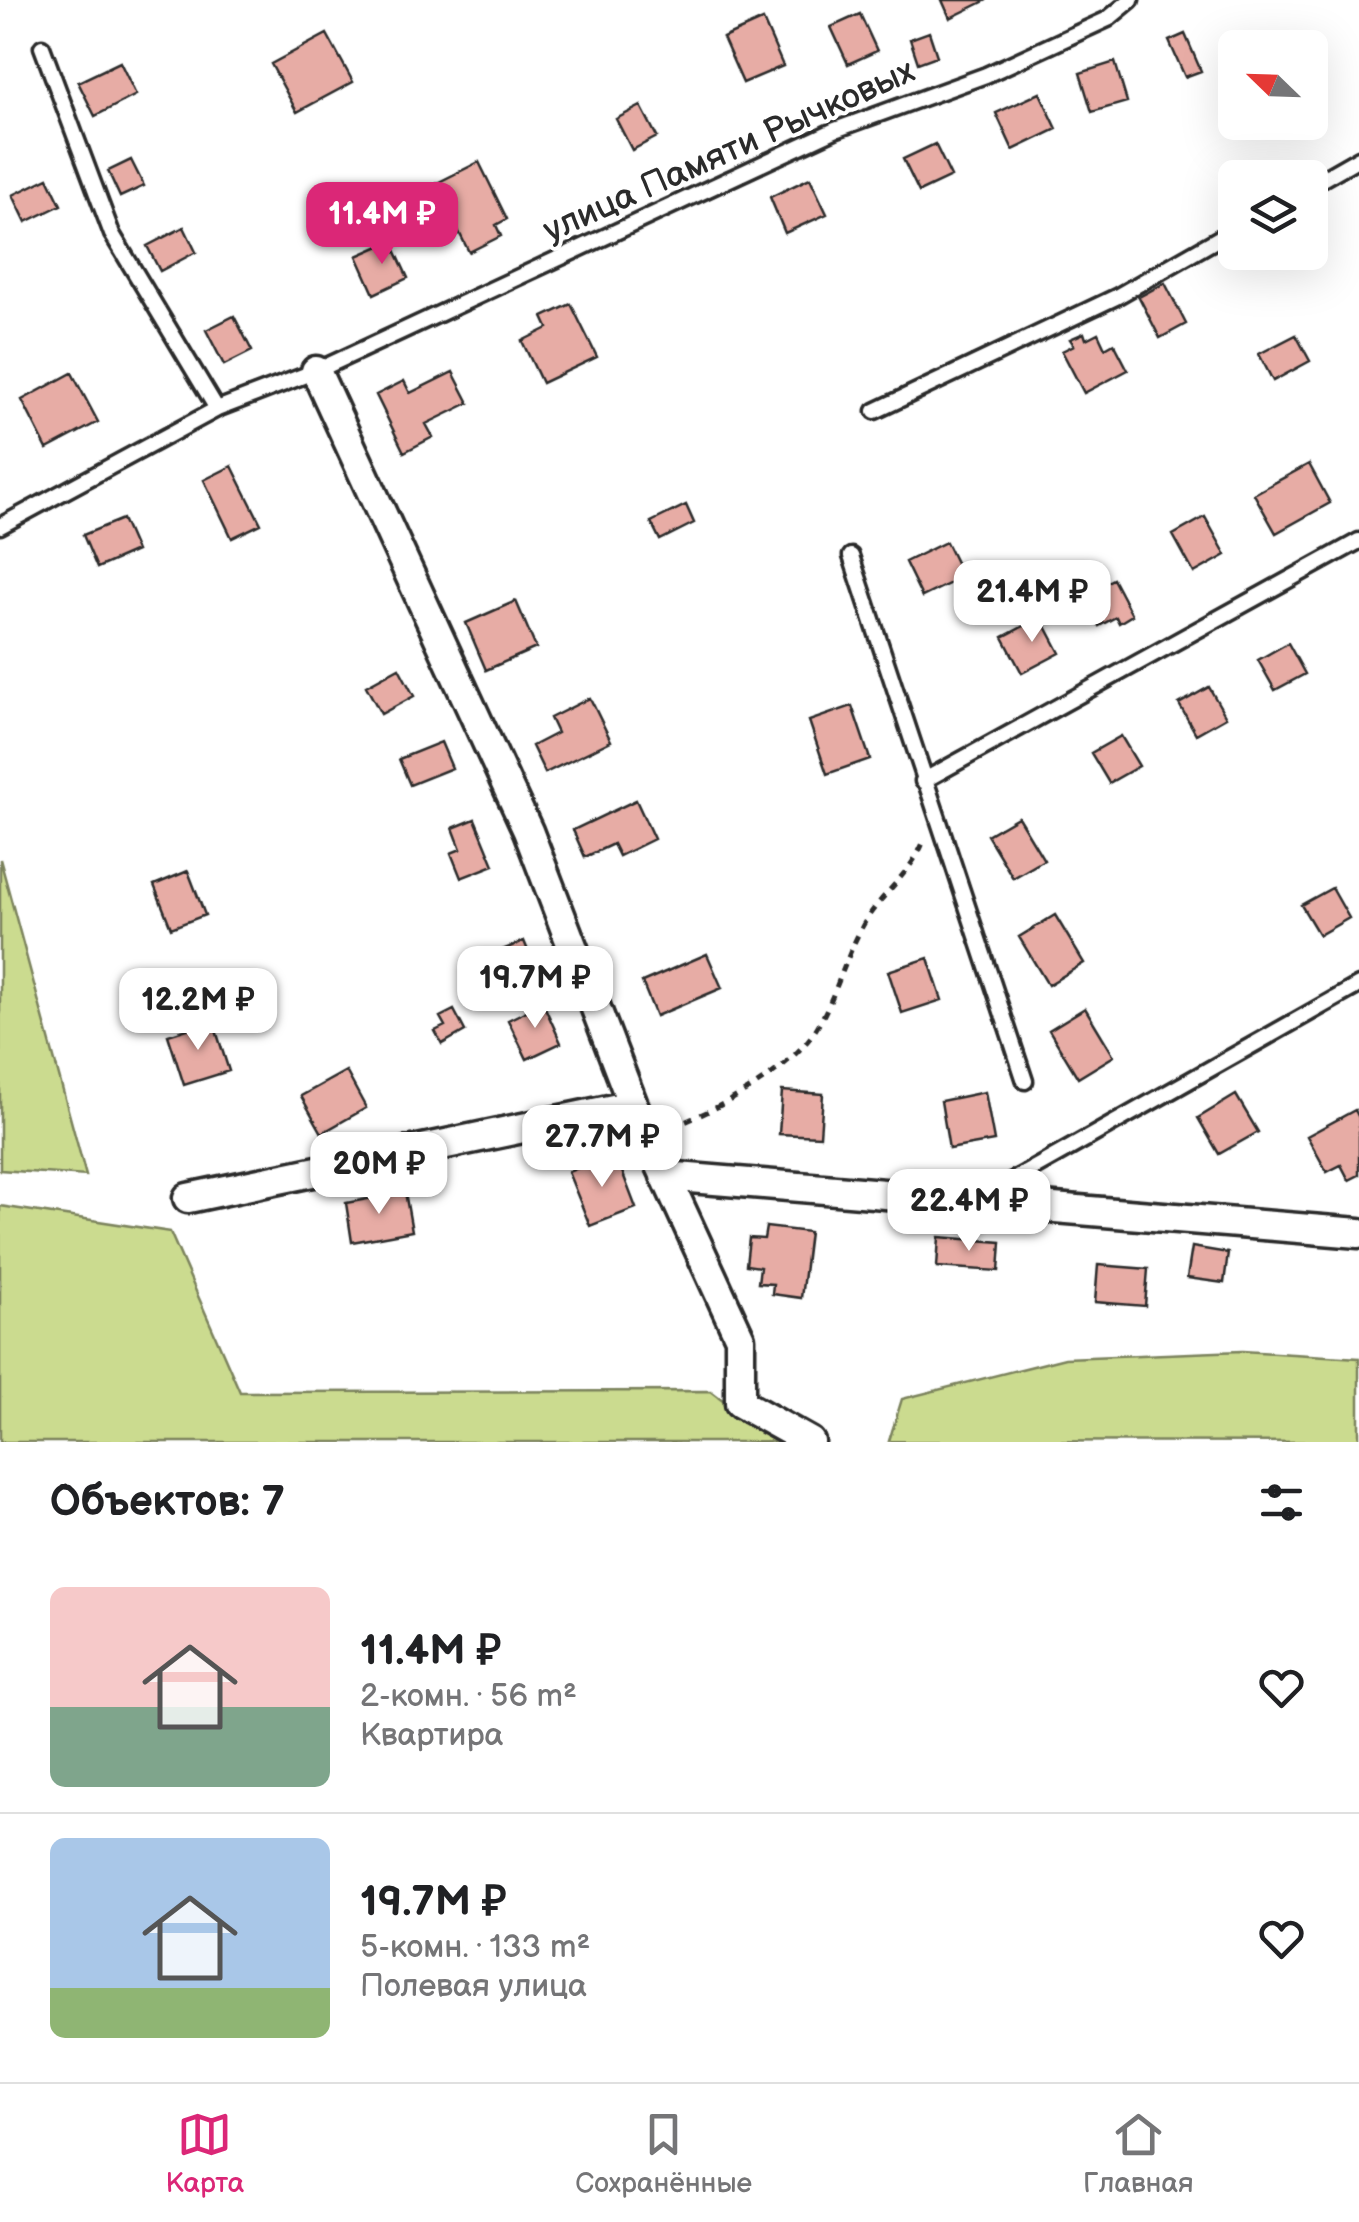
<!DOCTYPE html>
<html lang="ru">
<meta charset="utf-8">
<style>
body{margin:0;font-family:"Balsamiq Sans",sans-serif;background:#f2f2f2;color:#202124;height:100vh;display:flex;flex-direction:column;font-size:38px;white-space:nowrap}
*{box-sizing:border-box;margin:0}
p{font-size:32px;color:#757577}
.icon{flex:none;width:55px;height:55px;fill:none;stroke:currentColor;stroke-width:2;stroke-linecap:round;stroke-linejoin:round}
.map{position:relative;height:1442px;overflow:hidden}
.side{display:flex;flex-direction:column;background:#fff;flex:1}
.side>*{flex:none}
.needle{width:65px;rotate:293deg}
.controls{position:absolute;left:1218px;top:30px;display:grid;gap:20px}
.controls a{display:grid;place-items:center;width:110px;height:110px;border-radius:15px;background:#fff;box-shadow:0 10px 40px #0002;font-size:50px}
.price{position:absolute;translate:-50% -85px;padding:0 22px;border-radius:20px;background:#fff;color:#222;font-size:32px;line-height:65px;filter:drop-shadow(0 2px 5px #0008)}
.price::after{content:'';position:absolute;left:50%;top:60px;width:30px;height:22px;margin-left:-15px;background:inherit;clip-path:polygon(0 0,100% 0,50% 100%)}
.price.current{background:#db2777;color:#fff}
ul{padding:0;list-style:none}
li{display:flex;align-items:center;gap:30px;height:250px;padding:0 50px}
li+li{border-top:2px solid #e0e0e0}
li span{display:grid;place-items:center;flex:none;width:280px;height:200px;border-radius:15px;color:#555}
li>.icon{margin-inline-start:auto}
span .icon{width:120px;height:120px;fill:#fffc;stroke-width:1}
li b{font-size:42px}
h2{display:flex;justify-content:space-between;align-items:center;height:120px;padding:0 50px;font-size:42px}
.dock{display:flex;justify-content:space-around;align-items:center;height:140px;border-top:2px solid #e0e0e0;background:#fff;font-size:28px;color:#757577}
.dock a{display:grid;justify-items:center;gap:5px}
.dock .current{color:#db2777}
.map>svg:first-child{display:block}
.green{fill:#cbdb8f;stroke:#7b835d;stroke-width:2.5}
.building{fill:#e7aca5;stroke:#2b2b2b;stroke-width:2.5}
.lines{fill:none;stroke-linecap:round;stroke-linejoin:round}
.service-casing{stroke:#2b2b2b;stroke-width:21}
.minor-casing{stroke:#2b2b2b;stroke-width:35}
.path{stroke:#2b2b2b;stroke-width:5;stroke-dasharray:8 8;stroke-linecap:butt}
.service{stroke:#fff;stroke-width:14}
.minor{stroke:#fff;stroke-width:28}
.labels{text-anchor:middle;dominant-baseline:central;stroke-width:8;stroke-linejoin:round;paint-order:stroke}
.street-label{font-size:35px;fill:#2b2b2b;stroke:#fff}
</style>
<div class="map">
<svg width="1359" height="1442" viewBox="0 0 1359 1442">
<rect width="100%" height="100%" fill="#fff"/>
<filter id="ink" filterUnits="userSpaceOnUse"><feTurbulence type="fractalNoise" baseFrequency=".01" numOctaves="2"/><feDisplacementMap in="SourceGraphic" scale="20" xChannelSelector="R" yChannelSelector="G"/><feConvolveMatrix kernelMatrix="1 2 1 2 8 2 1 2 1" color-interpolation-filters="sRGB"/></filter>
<g filter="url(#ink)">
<!-- green -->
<path class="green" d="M0 859 86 1176 0 1170Z
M0 1206 170 1232 240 1392 711 1391 778 1442H0Z
M1242 1351 1359 1358V1442L889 1441 902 1399 1065 1358Z"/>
<!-- building -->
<path class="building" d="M942 0H987L950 18Z
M860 14 877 51 848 64 831 27Z
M763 20 783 66 743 83 723 38Z
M929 32 937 56 918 63 910 39Z
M327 34 353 82 297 112 271 64Z
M1185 34 1201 71 1185 77 1169 41Z
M120 62 136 95 95 116 78 82Z
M1115 62 1127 102 1092 112 1080 73Z
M1040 93 1057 129 1013 150 996 113Z
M641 106 657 137 632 150 616 119Z
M935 144 951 177 919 192 903 159Z
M131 160 144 186 120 197 108 171Z
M479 162 507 219 496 225 501 236 469 252 435 184Z
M48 178 61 205 26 222 13 195Z
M810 178 827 214 785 233 770 197Z
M184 227 196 252 160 271 147 246Z
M391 241 408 278 374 294 357 256Z
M1165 283 1186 324 1160 338 1139 297Z
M571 304 597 357 542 383 522 341 548 328 543 317Z
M234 316 252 351 224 365 206 330Z
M1084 333 1086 339 1098 333 1105 348 1114 343 1128 370 1084 393 1062 351 1074 345 1070 339Z
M1296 335 1310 361 1273 381 1259 354Z
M453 372 469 403 426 424 433 437 404 452 376 395 404 381 410 393Z
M72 373 98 422 47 449 22 400Z
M1309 464 1330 503 1276 533 1254 494Z
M232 466 261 524 232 538 204 480Z
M686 505 694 523 660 540 651 522Z
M1205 517 1226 555 1194 573 1173 535Z
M122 519 136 551 97 568 83 535Z
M946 542 963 577 922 597 905 562Z
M1113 579 1132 615 1119 623 1116 617 1099 626 1082 595Z
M516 601 536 648 486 670 466 623Z
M1041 617 1060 653 1022 673 1003 637Z
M1288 643 1305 674 1275 690 1258 660Z
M399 668 414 696 381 714 366 686Z
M1209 687 1226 717 1196 734 1179 704Z
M590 698 611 741 545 773 532 746 557 733 550 718Z
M852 706 870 759 827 774 809 721Z
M1121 736 1139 766 1109 783 1091 753Z
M441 742 452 768 410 785 399 759Z
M636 800 654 839 619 856 613 844 585 857 573 830Z
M1018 817 1044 860 1013 878 987 835Z
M475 819 494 865 461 878 451 853 461 849 453 828Z
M188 871 205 915 171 928 154 885Z
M1332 888 1349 918 1319 935 1301 905Z
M1055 915 1084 963 1048 985 1019 937Z
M524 941 534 965 500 980 490 955Z
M707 954 722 988 656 1016 642 982Z
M928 958 942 1000 902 1013 888 971Z
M543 1003 561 1043 527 1059 508 1020Z
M1085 1008 1114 1056 1078 1078 1049 1030Z
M454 1010 465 1031 442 1044 435 1031 445 1026 440 1017Z
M213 1021 229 1071 184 1085 168 1035Z
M346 1071 366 1108 322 1133 301 1096Z
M782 1091 823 1094 820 1136 779 1134Z
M985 1092 994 1141 949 1149 941 1101Z
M1236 1095 1258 1132 1219 1154 1198 1118Z
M1355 1110 1359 1118V1175L1349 1180 1341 1165 1327 1172 1307 1136Z
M615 1153 636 1208 590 1226 568 1172Z
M405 1192 412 1231 352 1242 346 1203Z
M766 1227 809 1232 801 1298 772 1294 773 1284 758 1283 760 1267 746 1265 749 1238 764 1239Z
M939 1237 1001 1242 999 1271 937 1267Z
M1192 1247 1228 1253 1224 1283 1187 1278Z
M1098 1265 1148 1269 1145 1306 1095 1302Z"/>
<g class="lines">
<!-- service casing -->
<g class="service-casing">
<path id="service" d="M42 47 112 234 217 409
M1310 186 1359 158
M875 411 1116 297 1235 229
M0 526 217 409 316 371 835 130 986 75 1108 19 1131 0
M851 556 1025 1081
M923 781 1359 541
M981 1198 1359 985"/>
</g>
<!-- minor casing -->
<g class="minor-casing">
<path id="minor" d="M316 371 528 831 633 1105 740 1338V1403L810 1442
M665 1176 1359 1233
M188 1198 633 1105"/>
</g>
<!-- path -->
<path class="path" d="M675 1130V1126C719 1108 772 1081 804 1045 830 1017 843 962 861 929 877 897 910 875 923 843"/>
<!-- service -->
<use href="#service" class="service"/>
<!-- minor -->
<use href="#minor" class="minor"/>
</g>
</g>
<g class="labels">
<!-- street labels -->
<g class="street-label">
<text transform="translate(729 151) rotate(-24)">улица Памяти Рычковых</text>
</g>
</g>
</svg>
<div class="controls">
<a><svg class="needle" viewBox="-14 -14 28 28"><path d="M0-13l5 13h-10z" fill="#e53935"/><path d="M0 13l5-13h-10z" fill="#757577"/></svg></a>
<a><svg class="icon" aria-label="layers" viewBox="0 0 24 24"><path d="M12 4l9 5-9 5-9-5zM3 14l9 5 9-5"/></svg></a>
</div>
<b class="price current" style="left:382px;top:267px">11.4M ₽</b>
<b class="price" style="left:1032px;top:645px">21.4M ₽</b>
<b class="price" style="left:535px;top:1031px">19.7M ₽</b>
<b class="price" style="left:198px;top:1053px">12.2M ₽</b>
<b class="price" style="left:602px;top:1190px">27.7M ₽</b>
<b class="price" style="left:379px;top:1217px">20M ₽</b>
<b class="price" style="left:969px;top:1254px">22.4M ₽</b>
</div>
<section class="side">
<h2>Объектов: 7<svg class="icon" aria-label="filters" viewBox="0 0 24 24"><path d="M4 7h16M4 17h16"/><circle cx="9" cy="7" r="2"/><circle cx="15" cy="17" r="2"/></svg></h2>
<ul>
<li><span style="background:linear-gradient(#f6c9c9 60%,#7fa58c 0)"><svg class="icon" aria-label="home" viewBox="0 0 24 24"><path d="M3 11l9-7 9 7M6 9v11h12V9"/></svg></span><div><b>11.4M ₽</b><p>2-комн. · 56 m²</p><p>Квартира</p></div><svg class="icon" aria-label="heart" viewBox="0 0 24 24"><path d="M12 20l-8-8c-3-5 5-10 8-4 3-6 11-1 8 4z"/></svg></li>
<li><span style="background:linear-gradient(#a9c7e8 75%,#8fb573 0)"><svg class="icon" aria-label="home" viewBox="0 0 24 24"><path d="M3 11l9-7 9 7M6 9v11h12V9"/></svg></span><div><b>19.7M ₽</b><p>5-комн. · 133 m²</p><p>Полевая улица</p></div><svg class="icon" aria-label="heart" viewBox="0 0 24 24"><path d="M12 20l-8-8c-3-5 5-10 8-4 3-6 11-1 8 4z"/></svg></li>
</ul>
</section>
<nav class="dock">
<a class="current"><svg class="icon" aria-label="map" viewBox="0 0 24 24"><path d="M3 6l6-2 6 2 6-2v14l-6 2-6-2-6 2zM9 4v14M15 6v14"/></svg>Карта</a>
<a><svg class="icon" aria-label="saved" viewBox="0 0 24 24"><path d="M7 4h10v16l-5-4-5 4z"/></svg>Сохранённые</a>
<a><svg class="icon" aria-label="home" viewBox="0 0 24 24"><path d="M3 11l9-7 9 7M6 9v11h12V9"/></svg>Главная</a>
</nav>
